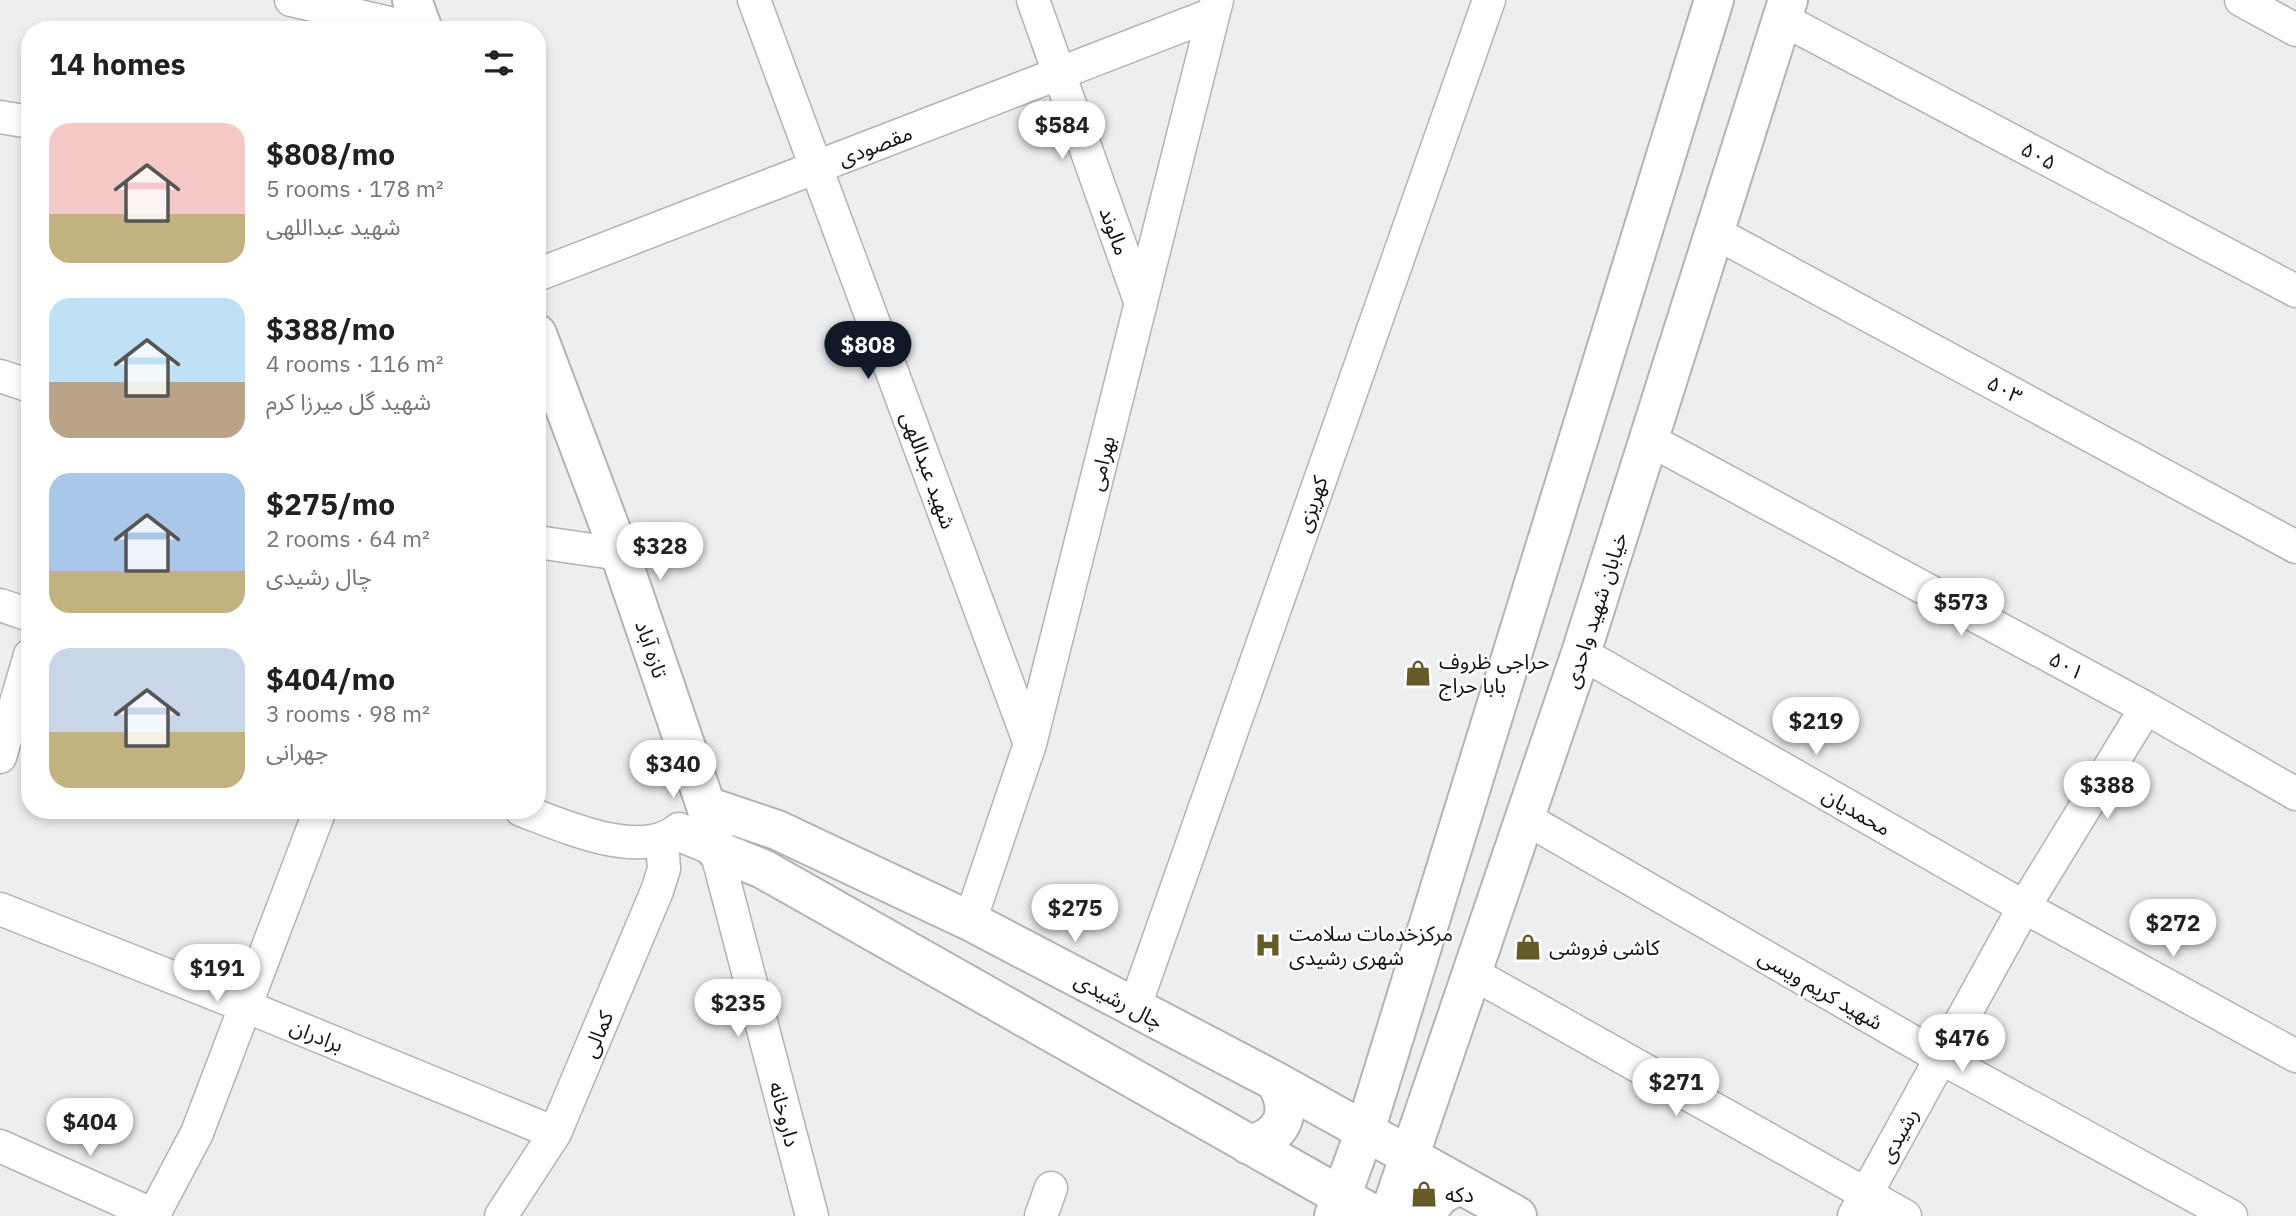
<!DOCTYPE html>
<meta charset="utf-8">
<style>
body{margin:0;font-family:"IBM Plex Sans","Noto Sans Arabic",sans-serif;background:#f2f2f2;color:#202124;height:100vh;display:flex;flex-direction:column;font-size:26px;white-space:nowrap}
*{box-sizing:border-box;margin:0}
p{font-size:23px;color:#757577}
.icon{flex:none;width:38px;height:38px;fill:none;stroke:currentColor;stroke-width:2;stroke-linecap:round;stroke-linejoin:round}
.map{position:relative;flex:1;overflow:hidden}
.sheet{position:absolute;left:21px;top:21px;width:525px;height:798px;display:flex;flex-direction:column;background:#fff;border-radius:28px;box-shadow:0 4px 10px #0003}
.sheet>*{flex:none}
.price{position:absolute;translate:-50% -60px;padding:0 16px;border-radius:24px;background:#fff;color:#222;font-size:23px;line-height:46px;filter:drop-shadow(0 2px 4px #0008)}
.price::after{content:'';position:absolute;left:50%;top:42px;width:21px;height:16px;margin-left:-10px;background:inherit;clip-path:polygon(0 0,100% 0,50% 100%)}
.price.active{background:#111827;color:#fff}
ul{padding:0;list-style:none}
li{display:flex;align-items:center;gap:21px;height:175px;padding:0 28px}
li span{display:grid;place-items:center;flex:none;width:196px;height:140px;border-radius:21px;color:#555}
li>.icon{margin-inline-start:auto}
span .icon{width:84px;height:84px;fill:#fffc;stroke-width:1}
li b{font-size:30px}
h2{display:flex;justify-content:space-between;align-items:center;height:84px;padding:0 28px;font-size:30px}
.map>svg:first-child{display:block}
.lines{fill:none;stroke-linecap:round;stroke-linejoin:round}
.street-casing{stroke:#b1b3b5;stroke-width:35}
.secondary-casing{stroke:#b1b3b5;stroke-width:42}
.street{stroke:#fff;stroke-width:32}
.secondary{stroke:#fff;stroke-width:38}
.labels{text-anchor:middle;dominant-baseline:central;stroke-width:5;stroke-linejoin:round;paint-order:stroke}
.street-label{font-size:21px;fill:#141415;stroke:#fff}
.poi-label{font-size:21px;fill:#141415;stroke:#fff;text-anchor:start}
</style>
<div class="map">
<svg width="2296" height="1216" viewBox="0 0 2296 1216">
<rect width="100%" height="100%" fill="#eceef0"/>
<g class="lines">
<!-- street casing -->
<g class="street-casing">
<path id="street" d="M291 0 419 30
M754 0 1030 744
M1033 0 1141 304
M2241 0 2296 30
M1782 19 2296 291
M0 117 30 122
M1714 232 2296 547
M537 275 1213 14
M0 376 30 386
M1650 440 2146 708 2296 794
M537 542 620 554
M0 605 30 615
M1581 653 2024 907 2296 1056
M0 757 30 655
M521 810C562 825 640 862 679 829
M1525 818 1941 1058 2231 1216
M674 833 716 850 812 1216
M0 909 245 1006 555 1133
M970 921 1030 744 1217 0
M1472 973 1905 1216
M1134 1009 1489 0
M0 1146 156 1216
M153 1216 197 1133 320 810
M501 1216 555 1133 657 891 664 869 662 840
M1041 1216 1051 1188
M1854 1216 2024 907 2146 708"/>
</g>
<!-- secondary casing -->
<g class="secondary-casing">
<path id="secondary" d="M412 0 423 30
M537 334 620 554 706 806 716 850 763 869 1376 1216
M706 806 777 830 970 921 1275 1081 1517 1216
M1249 1145C1284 1136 1294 1111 1275 1081
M1334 1216 1365 1131 1714 0
M1389 1216 1581 653 1788 0
M1427 1216C1434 1198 1444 1189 1463 1186"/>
</g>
<!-- street -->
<use href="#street" class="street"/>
<!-- secondary -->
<use href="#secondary" class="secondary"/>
</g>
<!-- icons -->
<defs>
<g id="shop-bare" transform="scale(2.1)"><path d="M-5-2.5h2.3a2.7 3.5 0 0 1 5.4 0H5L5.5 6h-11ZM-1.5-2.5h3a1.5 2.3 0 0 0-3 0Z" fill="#665b28" stroke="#fff" stroke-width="2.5" paint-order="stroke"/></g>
<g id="hospital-bare" transform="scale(2.1)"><path d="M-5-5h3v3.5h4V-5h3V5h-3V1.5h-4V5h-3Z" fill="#665b28" stroke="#fff" stroke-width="2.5" paint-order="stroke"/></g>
</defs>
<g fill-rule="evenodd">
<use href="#shop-bare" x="1418" y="673"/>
<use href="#hospital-bare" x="1268" y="945"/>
<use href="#shop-bare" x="1528" y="947"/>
<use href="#shop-bare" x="1424" y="1194"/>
</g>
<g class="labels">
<!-- street labels -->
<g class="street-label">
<text transform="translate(875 145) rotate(-21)">مقصودی</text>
<text transform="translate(2039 155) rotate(28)">۵۰۵</text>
<text transform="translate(1115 231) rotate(70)">مالوند</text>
<text transform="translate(2005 389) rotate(28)">۵۰۳</text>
<text transform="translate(1101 463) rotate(-76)">بهرامی</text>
<text transform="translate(929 470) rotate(70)">شهید عبداللهی</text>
<text transform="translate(1311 504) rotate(-71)">کهریزی</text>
<text transform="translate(1595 610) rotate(-72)">خیابان شهید واحدی</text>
<text transform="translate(652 649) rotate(71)">تازه آباد</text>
<text transform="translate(2067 665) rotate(28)">۵۰۱</text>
<text transform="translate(1857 811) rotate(30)">محمدیان</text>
<text transform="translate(1821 989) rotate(30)">شهید کریم ویسی</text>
<text transform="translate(1119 1000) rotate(28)">چال رشیدی</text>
<text transform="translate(597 1034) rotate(-67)">کمالی</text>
<text transform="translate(317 1035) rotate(22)">برادران</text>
<text transform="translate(785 1114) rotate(75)">داروخانه</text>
<text transform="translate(1898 1135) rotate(-61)">رشیدی</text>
</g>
<!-- poi labels -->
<g class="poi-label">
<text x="1439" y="661">حراجی ظروف<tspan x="1439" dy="24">بابا حراج</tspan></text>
<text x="1289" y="933">مرکزخدمات سلامت<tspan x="1289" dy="24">شهری رشیدی</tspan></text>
<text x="1549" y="947">کاشی فروشی</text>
<text x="1445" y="1194">دکه</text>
</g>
</g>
</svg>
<b class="price" style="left:1062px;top:161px">$584</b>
<b class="price active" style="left:868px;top:381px">$808</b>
<b class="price" style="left:660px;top:582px">$328</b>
<b class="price" style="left:1961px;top:638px">$573</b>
<b class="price" style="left:1816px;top:757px">$219</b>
<b class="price" style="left:673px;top:800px">$340</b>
<b class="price" style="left:2107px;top:821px">$388</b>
<b class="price" style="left:1075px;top:944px">$275</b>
<b class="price" style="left:2173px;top:959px">$272</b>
<b class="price" style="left:217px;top:1004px">$191</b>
<b class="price" style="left:738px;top:1039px">$235</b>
<b class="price" style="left:1962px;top:1074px">$476</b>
<b class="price" style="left:1676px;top:1118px">$271</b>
<b class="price" style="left:90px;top:1158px">$404</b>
<section class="sheet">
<h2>14 homes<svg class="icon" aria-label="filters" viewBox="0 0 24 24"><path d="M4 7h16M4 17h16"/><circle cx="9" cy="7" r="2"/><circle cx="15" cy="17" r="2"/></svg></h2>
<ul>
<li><span style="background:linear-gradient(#f6c9c9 65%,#c2b280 0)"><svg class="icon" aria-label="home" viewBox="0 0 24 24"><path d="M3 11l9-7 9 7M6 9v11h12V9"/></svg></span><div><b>$808/mo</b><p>5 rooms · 178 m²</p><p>شهید عبداللهی</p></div></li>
<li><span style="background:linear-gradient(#bfe0f5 60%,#b9a48a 0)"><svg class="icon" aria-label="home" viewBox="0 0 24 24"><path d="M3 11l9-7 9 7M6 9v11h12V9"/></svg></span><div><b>$388/mo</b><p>4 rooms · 116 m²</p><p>شهید گل میرزا کرم</p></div></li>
<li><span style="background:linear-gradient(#a9c7e8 70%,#c2b280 0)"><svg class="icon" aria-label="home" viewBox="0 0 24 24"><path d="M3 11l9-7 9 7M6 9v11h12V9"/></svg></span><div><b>$275/mo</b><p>2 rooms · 64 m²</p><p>چال رشیدی</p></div></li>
<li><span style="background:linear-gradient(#c9d6e8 60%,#c2b280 0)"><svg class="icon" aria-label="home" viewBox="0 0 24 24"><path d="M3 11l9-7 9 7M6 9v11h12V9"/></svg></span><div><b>$404/mo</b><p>3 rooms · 98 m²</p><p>جهرانی</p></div></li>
</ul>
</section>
</div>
